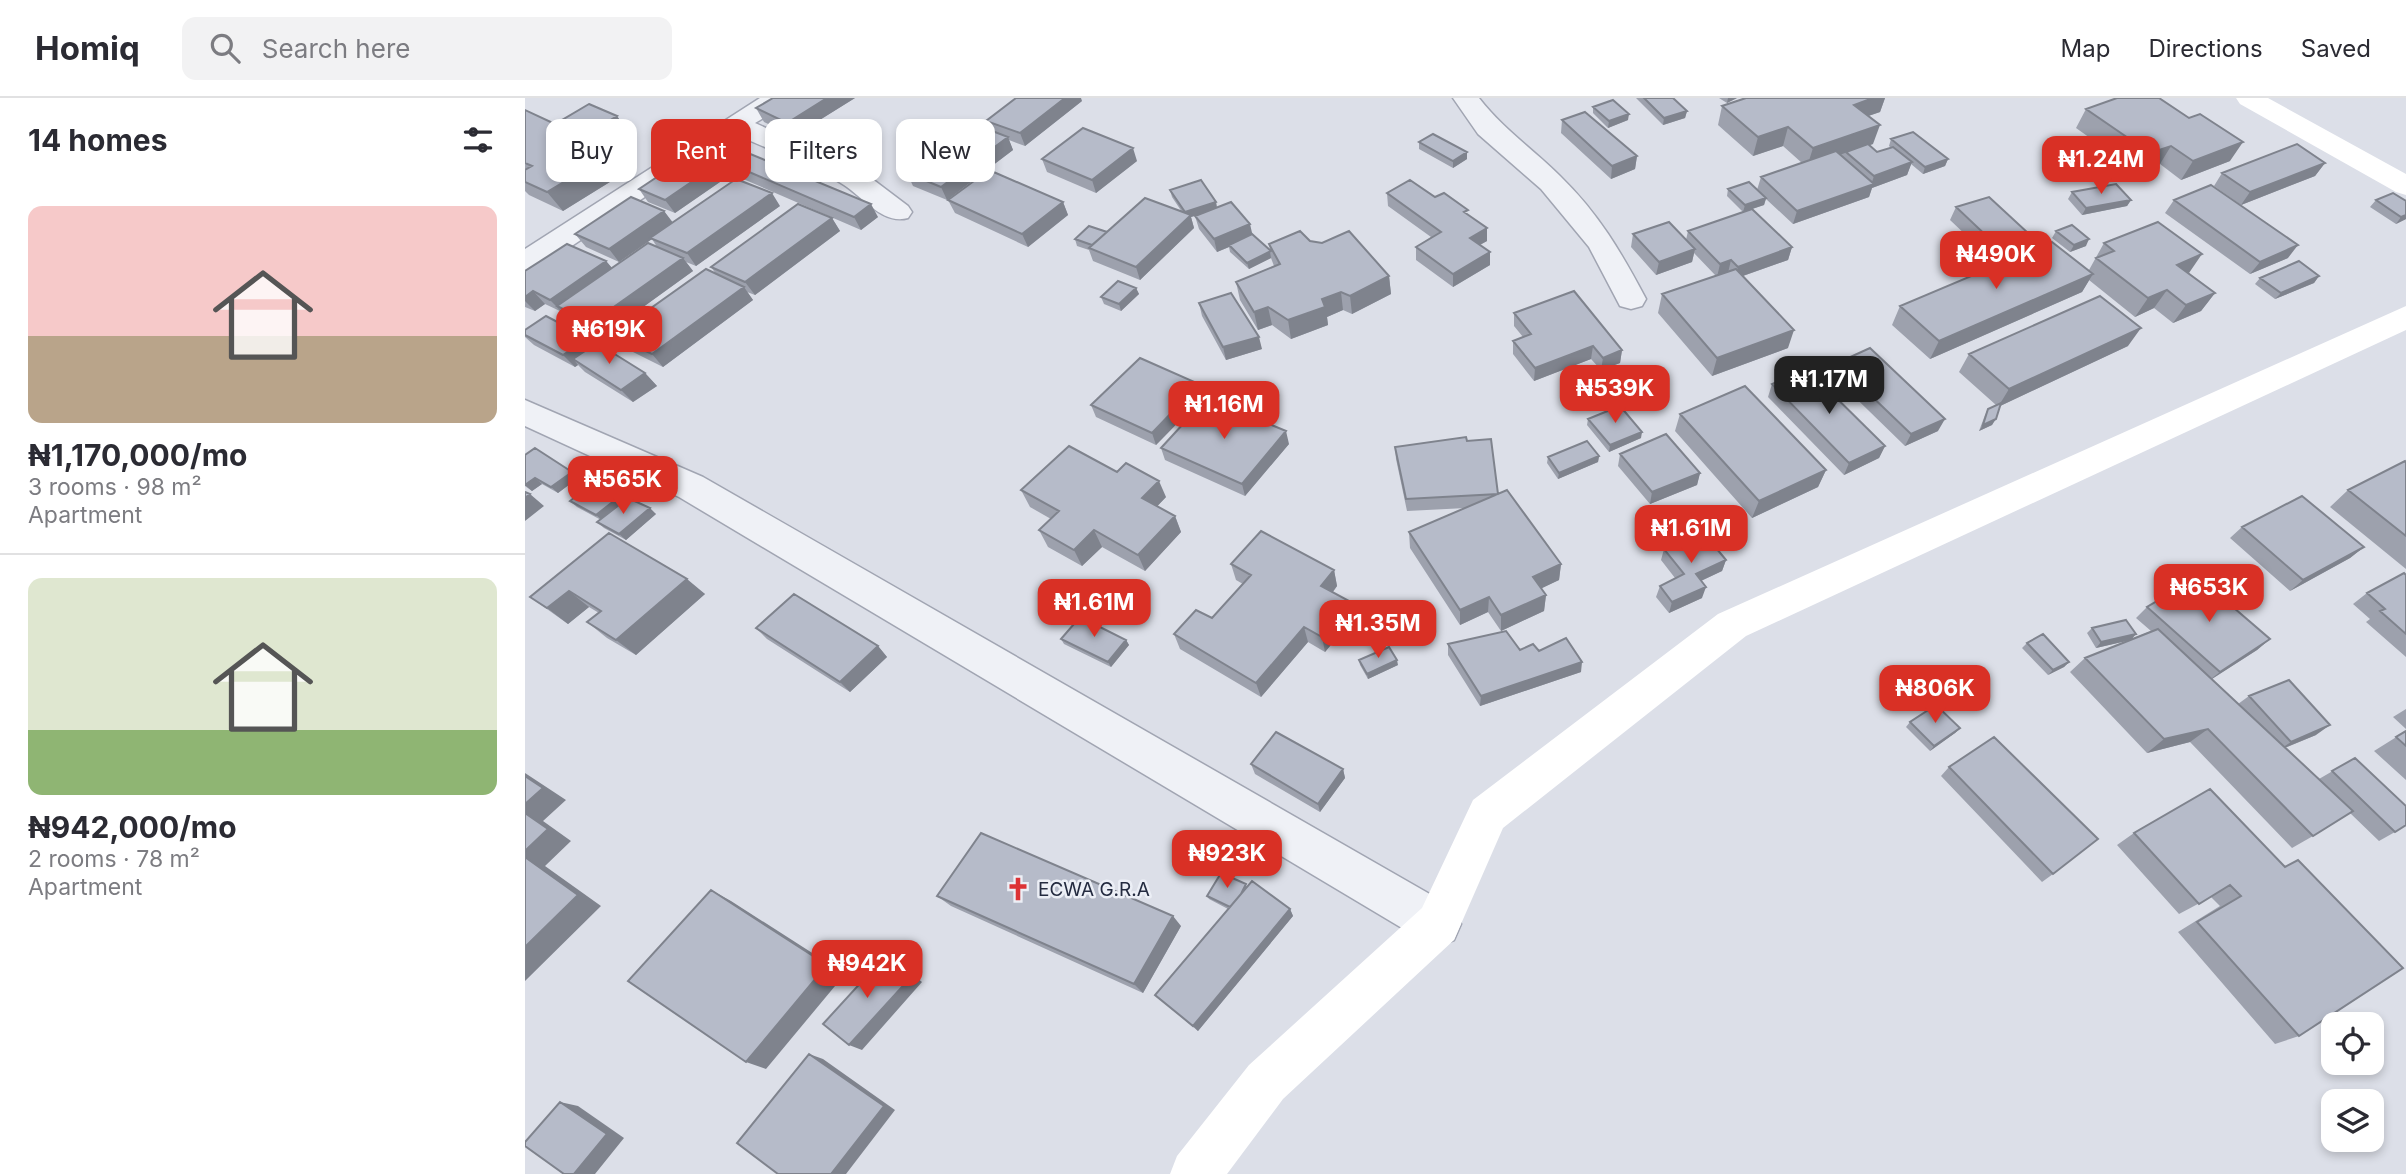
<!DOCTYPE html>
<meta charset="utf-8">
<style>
body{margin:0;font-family:Inter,sans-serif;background:#f2f2f3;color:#2b2b33;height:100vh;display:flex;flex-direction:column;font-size:26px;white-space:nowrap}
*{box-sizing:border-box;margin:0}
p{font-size:23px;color:#7c7c81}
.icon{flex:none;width:38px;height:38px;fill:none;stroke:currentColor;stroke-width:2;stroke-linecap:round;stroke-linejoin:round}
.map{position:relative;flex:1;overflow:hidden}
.drawer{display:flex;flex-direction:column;background:#fff;width:525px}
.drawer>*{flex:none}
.guide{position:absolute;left:21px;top:21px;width:665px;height:63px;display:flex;gap:14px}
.tools{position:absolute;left:1796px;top:914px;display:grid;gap:14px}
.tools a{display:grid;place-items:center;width:63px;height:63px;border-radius:14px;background:#fff;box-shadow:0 4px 10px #0003;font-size:35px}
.price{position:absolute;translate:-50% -60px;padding:0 16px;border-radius:14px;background:#d93025;color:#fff;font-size:23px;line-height:46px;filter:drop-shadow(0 2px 4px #0008)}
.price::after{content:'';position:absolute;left:50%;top:42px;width:21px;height:16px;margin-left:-10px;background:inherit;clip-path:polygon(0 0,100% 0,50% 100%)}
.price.on{background:#222;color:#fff}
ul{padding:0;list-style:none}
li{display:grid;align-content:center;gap:14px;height:371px;padding:0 28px}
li+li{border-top:2px solid #e1e1e2}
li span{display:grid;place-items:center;height:217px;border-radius:14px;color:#555}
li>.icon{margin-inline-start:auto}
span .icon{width:126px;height:126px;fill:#fffc;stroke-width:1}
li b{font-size:30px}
h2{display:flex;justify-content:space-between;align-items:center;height:84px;padding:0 28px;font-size:30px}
.pill{padding:0 24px;border-radius:14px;background:#fff;box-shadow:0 4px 10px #0003;font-size:24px;line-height:63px}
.pill.on{background:#d93025;color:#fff}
header{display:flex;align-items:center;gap:42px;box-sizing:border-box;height:98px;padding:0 35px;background:#fff;border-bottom:2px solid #e1e1e2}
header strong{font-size:33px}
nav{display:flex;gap:38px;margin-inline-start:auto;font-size:24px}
.search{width:490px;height:63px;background:#f2f2f3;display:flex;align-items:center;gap:18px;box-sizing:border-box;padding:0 24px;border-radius:14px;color:#7c7c81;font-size:26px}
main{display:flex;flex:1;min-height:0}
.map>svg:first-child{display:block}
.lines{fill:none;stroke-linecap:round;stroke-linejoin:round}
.street-casing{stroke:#a1a5b2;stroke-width:3}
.street{fill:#eff1f6;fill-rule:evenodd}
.secondary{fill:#fff;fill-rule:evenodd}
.wall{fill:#9da1ad}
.shaded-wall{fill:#7f838d}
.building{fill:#b6bbc9;stroke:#7f838d;stroke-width:2}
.labels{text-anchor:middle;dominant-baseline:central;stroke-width:5;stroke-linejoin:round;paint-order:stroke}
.poi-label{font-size:19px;fill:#242b40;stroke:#eceff6;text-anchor:start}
</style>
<header>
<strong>Homiq</strong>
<div class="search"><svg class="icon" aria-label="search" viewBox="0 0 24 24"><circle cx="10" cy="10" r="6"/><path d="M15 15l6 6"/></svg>Search here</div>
<nav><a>Map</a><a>Directions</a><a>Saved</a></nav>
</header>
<main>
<section class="drawer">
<h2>14 homes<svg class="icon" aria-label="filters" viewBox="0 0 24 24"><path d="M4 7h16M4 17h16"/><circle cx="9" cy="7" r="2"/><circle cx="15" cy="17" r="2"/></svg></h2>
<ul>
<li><span style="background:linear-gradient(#f6c9c9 60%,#b9a48a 0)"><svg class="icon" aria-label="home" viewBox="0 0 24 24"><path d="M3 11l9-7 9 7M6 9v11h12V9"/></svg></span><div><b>₦1,170,000/mo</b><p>3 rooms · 98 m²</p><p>Apartment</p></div></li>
<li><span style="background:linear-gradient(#dfe7d0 70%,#8fb573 0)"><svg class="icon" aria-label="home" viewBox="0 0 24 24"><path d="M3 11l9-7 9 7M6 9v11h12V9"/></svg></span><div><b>₦942,000/mo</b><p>2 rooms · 78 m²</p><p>Apartment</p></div></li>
</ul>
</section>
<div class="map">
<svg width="1881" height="1076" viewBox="0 0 1881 1076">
<rect width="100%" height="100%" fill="#dcdfe8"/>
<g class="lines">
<!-- street casing -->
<g class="street-casing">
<path id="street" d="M235 0H267L263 6 230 25 338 74 383 108 387 114 383 120C358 127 339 100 319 87 290 68 245 52 212 37L11 172 0 175V151Z
M928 0H954C978 31 1008 51 1035 78 1074 116 1096 154 1121 201L1117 208 1106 211 1095 208 1064 149 1016 91 953 36Z
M0 302 178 379 929 810 936 826 929 842 913 848 897 842 154 399 0 328Z"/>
</g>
<!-- street -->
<use href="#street" class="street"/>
<!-- secondary -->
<path class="secondary" d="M1711 0H1743L1881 76V97L1871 94 1715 6Z
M1881 208V232L1221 538 978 730 929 842 758 1001 702 1076H645L652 1058 724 967 897 810 948 702 1193 516Z"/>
</g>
<!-- wall -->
<path class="wall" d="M248 0H330L269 38 239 24 231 10Z
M1111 0H1148L1162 13 1160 20 1138 27Z
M1194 0H1212L1202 5Z
M1219 0H1360L1355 14 1343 18 1348 46 1344 47 1352 54 1366 50 1364 48 1366 41 1423 61 1420 68 1398 76 1386 66 1382 77 1347 90 1344 99 1268 126 1241 101 1239 107 1218 114 1202 98 1203 91 1232 92 1236 79 1277 65 1258 48 1228 58 1193 27 1197 8Z
M557 3 500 48 484 42 488 52 422 102 388 88 382 75 465 32 461 23Z
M1068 9 1103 22 1083 30 1068 15Z
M1561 11 1705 63 1656 82 1635 66 1613 74 1551 30Z
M0 12 30 26 92 18 105 37 80 52 87 55 101 74 38 113 4 97 0 93Z
M1037 22 1112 58 1110 71 1086 81 1036 35Z
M894 44 942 61 928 70 894 51Z
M206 57 208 60 353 119 336 132 209 77 208 75 150 115 123 104 114 91Z
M517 61 612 63 571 95 522 74Z
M1800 65 1790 78 1716 107 1689 88 1697 75Z
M645 92 691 104 692 110 727 136 745 152 744 146 785 143 864 178 866 196 827 216 818 212 802 219 803 227 766 241 747 227 733 232 715 202 711 184 749 168 746 160 724 171 705 154 704 149 692 154 674 131 670 118 673 117 666 119 669 130 615 182 568 163 564 152 552 148 550 141 582 134 657 114 647 99Z
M1547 94 1606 102 1602 108 1557 117 1543 101Z
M862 95 910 99 962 143 955 147 965 154V167L928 189 891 162V149L906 139 863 108Z
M423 102 538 104 543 117 503 149 430 115Z
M1649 102 1763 160 1725 176 1640 115Z
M1851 102 1881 103V121L1871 126 1845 109Z
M255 108 171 168 161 164 168 173 78 238 43 220 37 214 20 206 10 213 0 209V173L81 163 87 170 132 149 127 141 94 164 61 149 50 136 139 113 147 125Z
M1431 109 1496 148 1463 158 1425 122Z
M307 120 315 133 230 197 222 194 228 202 138 269 100 250 88 237 191 176 186 169Z
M1163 133 1267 149 1263 162 1218 178 1263 250 1187 278 1133 215 1137 196 1191 178 1169 155 1167 164 1131 177 1106 149 1108 136 1161 142Z
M1531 133 1561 148 1545 154 1527 140Z
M1579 145 1664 175 1690 195 1676 213 1648 225 1629 210 1610 219 1564 182 1557 194 1405 261 1367 227 1375 208 1564 172Z
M1794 178 1789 185 1750 201 1730 186 1735 180Z
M611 190 614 196 596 213 579 206 576 199Z
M674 205 737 251 701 262 677 218Z
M989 215 1097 252 1095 265 1076 272 1066 261 1009 283 988 256V243L998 239 989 228Z
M0 232 63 240 69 247 120 275 132 288 108 304 60 274 53 267 50 269 9 247 0 239Z
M1603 248 1475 308 1467 327 1454 333 1460 317 1463 311 1471 307 1434 274 1444 256Z
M1312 265 1413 333 1380 348 1307 277Z
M1247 286 1360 348 1354 360 1319 377 1243 299Z
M678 299 631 347 571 319 566 307Z
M1155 316 1301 372 1293 389 1227 420 1150 333Z
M1063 321 1116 340 1084 354 1062 327Z
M942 343 973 396 1036 466 1034 482 1016 490 1021 497 1019 513 976 533 963 514 935 527 885 450 884 434 941 410 882 413 871 361 870 349Z
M764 346 720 398 640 362 636 350Z
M1095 356 1175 375 1172 387 1125 406 1093 368Z
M0 357 53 380 33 395 17 386 7 393 0 388Z
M1074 358 1073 364 1033 381 1022 365 1023 359Z
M1881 364V471L1805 409 1823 392Z
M496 392 641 399 632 408 650 418 656 434 620 473 577 449 557 468 523 449 514 432 526 421 505 409Z
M105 401 131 416 101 442 79 430 72 424 76 422 52 409 45 403Z
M1717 429 1839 449 1825 460 1765 493 1705 440Z
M84 435 180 496 111 557 82 540 62 524 74 515 64 509 43 526 5 499Z
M1139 451 1201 462 1197 473 1176 483 1177 500 1144 515 1131 499 1135 488 1150 480 1136 462Z
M706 466 809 472 812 488 808 494 829 519 800 554 783 544 736 599 655 551 649 536 687 520 718 486 711 482Z
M1881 477V559L1841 524 1845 521 1828 506 1842 495Z
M1622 509 1745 541 1732 552 1687 581 1713 606 1724 598 1791 637 1760 650 1794 681 1830 660 1870 734 1854 743 1825 715 1788 738 1767 750 1665 644 1622 655 1545 574 1560 560 1605 542 1571 550 1562 535 1567 530 1606 541 1626 533 1611 520Z
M231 530 353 548 362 559 325 594 242 541Z
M536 541 601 542 604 547 586 569 539 546Z
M1502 545 1544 564 1539 569 1523 577 1497 550Z
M923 546 995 552 1056 574 955 608 923 557Z
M834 562 873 567 843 581 835 567Z
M1881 611V631L1868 619Z
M1385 624 1435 630 1430 635 1405 653 1381 629Z
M1881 633V682L1849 653Z
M726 666 818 671 820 680 795 714 730 676Z
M1424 669 1528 776 1517 784 1416 678Z
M1685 691 1774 938 1750 946 1653 834 1695 808 1686 799 1654 816 1592 747 1609 735Z
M722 788 765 811 768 818 673 933 630 897 703 811 684 801 682 798Z
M412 798 656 828 618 895 426 808Z"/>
<!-- shaded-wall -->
<path class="shaded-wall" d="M302 0H330L269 38 262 25Z
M540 0H556L557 3 500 48 495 35Z
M1203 0H1212L1202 5Z
M1348 0H1360L1355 14 1323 25 1329 7Z
M1162 13 1160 20 1138 27 1139 20Z
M1104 16 1103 22 1083 30 1084 23Z
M92 18 105 37 68 59 54 41Z
M1355 27 1348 46 1322 55 1321 54 1320 55 1282 69 1288 50Z
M1263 29 1258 48 1228 58 1233 39Z
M483 39 488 52 422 102 416 89Z
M1718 44 1705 63 1656 82 1668 63Z
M1646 48 1635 66 1613 74 1625 55Z
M608 50 612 63 571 95 567 82Z
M942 54V61L928 70V63Z
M87 55 101 74 38 113 22 94Z
M206 57 214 70 201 64 208 75 150 115 140 102Z
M1112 58 1110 71 1086 81 1087 68Z
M1423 61 1420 68 1398 76 1400 69Z
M1387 64 1382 77 1347 90 1344 99 1268 126 1272 113 1346 87 1349 78Z
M1800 65 1790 78 1716 107 1725 94Z
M247 95 255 108 171 168 162 155Z
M1241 100 1239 107 1218 114 1220 107Z
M1606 102 1602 108 1557 117 1561 110Z
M538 104 543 117 503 149 497 136Z
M691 104 692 111 666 119 669 130 615 182 611 169 660 114Z
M346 106 353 119 336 132 329 119Z
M139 113 149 126 125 140 127 141 94 164 84 151Z
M1881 117V121L1871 126 1876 119Z
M307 120 315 133 230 197 220 184Z
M725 126 728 139 704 147V149L692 154 689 141Z
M962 130V143L945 152V140Z
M1503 135 1496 148 1463 158 1469 145Z
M1564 141 1561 148 1545 154 1549 147Z
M1773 147 1763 160 1725 176 1735 164Z
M1267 149 1263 162 1209 181 1213 169Z
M1170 151 1167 164 1131 177 1134 164Z
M745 154 746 160 724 171 722 165Z
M965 154V167L928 189V176Z
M1677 156 1664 175 1640 185 1652 167Z
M158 160 168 173 78 238 66 225Z
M1206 162 1203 175 1192 179 1195 166Z
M81 163 92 176 32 208 37 214 25 202Z
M1568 176 1557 194 1405 261 1414 243Z
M864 178 866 196 827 216 825 198Z
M1794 178 1789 185 1750 201 1756 195Z
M219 189 228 202 138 269 127 256Z
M611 190 614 196 596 213 594 206Z
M1642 192 1629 210 1610 219 1623 200Z
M8 193 20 206 10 213 0 203V199Z
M816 194 818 212 802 219 803 227 766 241 763 222 797 201Z
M1690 195 1676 213 1648 225 1661 207Z
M743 209 747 227 733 232 729 214Z
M1616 230 1603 248 1473 309 1484 291Z
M1269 232 1263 250 1187 278 1192 260Z
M734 239 737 251 701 262 698 249Z
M63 240 74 252 48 261 53 267 50 269 38 257Z
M1068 248 1066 261 1009 283 1010 270Z
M1097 252 1095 265 1076 272 1078 260Z
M120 275 132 288 108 304 96 292Z
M674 286 678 299 631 347 627 335Z
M1420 321 1413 333 1380 348 1386 336Z
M1471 321 1467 327 1454 333 1458 327Z
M761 333 764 346 720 398 717 386Z
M1117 334 1116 340 1084 354 1085 347Z
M1360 348 1354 360 1319 377 1324 365Z
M1074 358 1073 364 1033 381 1034 375Z
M1301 372 1293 389 1227 420 1234 403Z
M47 374 53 380 33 395 26 389Z
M1175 375 1172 387 1125 406 1127 394Z
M10 380 17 386 7 393 0 387Z
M634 383 641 399 624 417 617 400Z
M99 395 105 401 78 423 71 417Z
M5 396 19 408 0 423V400Z
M125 410 131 416 101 442 94 436Z
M650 418 656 434 620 473 613 457Z
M569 432 577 449 557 468 549 452Z
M1839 449 1825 460 1765 493 1778 482Z
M1201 462 1197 473 1167 487 1171 476Z
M1036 466 1034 482 1007 495 1008 479Z
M809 472 812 488 800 504 796 488Z
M162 481 180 496 111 557 91 542Z
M1181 489 1177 500 1144 515 1147 504Z
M44 493 64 509 43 526 22 510Z
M1021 497 1019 513 976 533V517Z
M964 499 963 514 935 527V512Z
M826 504 829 519 800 554 797 539Z
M779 529 783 544 736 599 731 585Z
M1611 536 1606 542 1571 550 1576 544Z
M1745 541 1732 552 1682 584 1695 574Z
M601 542 604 547 586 569 583 564Z
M353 548 362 559 325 594 315 584Z
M872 562 873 567 843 581 842 576Z
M1057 564 1056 574 955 608 956 598Z
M1544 564 1539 569 1523 577 1528 572Z
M1805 627 1791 637 1752 653 1766 644Z
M1435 630 1430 635 1405 653 1409 648Z
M1683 631 1665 644 1622 655 1639 641Z
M818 671 820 680 795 714 793 706Z
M0 675 41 702 18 723 46 743 20 768 76 808 0 883Z
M186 792 206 803 320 876 241 971 221 964Z
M765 811 768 818 673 933 668 928Z
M648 818 656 828 618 895 609 886Z
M361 857 372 864 397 884 337 952 324 947Z
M284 956 298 961 370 1012 321 1076H306Z
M35 1004 53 1008 99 1040 70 1076H49Z"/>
<!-- building -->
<path class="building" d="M248 0H302L262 25 231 10Z
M491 0H540L495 35 461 23Z
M1119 0H1148L1162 13 1139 20Z
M1221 0H1348L1329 7 1355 27 1288 50 1263 29 1233 39 1197 8Z
M1592 0H1634L1664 20 1675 16 1718 44 1668 63 1646 48 1625 55 1561 11Z
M1088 2 1104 16 1084 23 1068 9Z
M64 6 92 18 54 41 87 55 22 94 0 84V72L7 68 0 65V12L30 26Z
M1060 14 1112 58 1087 68 1037 22Z
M449 26 483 39 416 89 382 75Z
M558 30 608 50 567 82 517 61Z
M1388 34 1423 61 1400 69 1366 41Z
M908 36 942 54 928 63 894 44Z
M1343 46 1352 54 1368 49 1387 64 1349 78 1321 54Z
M1772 46 1800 65 1725 94 1697 75Z
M180 47 206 57 140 102 114 91Z
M218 53 346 106 329 119 201 64Z
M1311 53 1349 86 1272 113 1236 79Z
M464 72 538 104 497 136 423 102Z
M211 81 247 95 162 155 125 140Z
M676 82 691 104 660 114 645 92Z
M885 82 910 99 919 95 943 112 939 114 962 130 945 140 965 154 928 176 891 149 916 134 862 95Z
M1224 84 1241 100 1220 107 1203 91Z
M1591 86 1606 102 1561 110 1547 94Z
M1686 87 1773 147 1735 164 1649 102Z
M1868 95 1881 103V117L1876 119 1851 102Z
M106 99 139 113 84 151 50 136Z
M1464 99 1503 135 1469 145 1431 109Z
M620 100 666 117 611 169 564 150Z
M706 104 725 126 689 141 670 118Z
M273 106 307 120 220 184 186 169Z
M1227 111 1267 149 1213 169 1206 162 1195 166 1163 133Z
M1144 124 1170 151 1134 164 1108 136Z
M1633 124 1677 156 1652 167 1690 195 1661 207 1642 192 1623 200 1571 160 1589 153 1579 145Z
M1547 127 1564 141 1549 147 1531 133Z
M564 128 582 134 567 147 550 141Z
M775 133 785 143 797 145 824 133 864 178 825 198 816 194 797 201 800 209 763 222 743 209 729 214 711 184 755 166 744 146Z
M727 136 746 153 722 165 704 147Z
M1527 144 1568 176 1414 243 1375 208Z
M123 145 158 160 66 225 32 208Z
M42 146 81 163 25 202 8 193 0 199V173Z
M1774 163 1794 178 1756 195 1735 180Z
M181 171 219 189 127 256 88 237Z
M1211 171 1269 232 1192 260 1137 196Z
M593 183 611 190 594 206 576 199Z
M1049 193 1097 252 1078 260 1068 248 1010 270 988 243 1006 236 989 215Z
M706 195 734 239 698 249 674 205Z
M1575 198 1616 230 1484 291 1444 256Z
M21 218 63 240 38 257 0 237V232Z
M72 245 120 275 96 292 48 261Z
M1345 250 1420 321 1386 336 1312 265Z
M615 260 674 286 627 335 566 307Z
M1282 271 1360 348 1324 365 1247 286Z
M1220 288 1301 372 1234 403 1155 316Z
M682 300 761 333 717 386 636 350Z
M1476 305 1471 321 1458 327 1463 311Z
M1095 308 1117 334 1085 347 1063 321Z
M1141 336 1175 375 1127 394 1095 356Z
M941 339 942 343 966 341 973 396 881 401 870 349Z
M1062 343 1074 358 1034 375 1023 359Z
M544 348 592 374 601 365 634 383 617 400 650 418 613 457 569 432 549 452 514 432 534 413 496 392Z
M10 350 47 374 26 389 10 380 0 387V357Z
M1880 363 1881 364V438L1823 392Z
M73 381 99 395 71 417 45 403Z
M982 392 1036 466 1008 479 1021 497 976 517 964 499 935 512 884 434Z
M0 394 5 396 0 400Z
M1777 398 1839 449 1778 482 1717 429Z
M103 400 125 410 94 436 72 424Z
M736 433 809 472 796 488 826 504 797 539 779 529 731 585 649 536 671 512 687 520 726 477 706 466Z
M1177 433 1201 462 1171 476 1181 489 1147 504 1135 488 1159 476 1139 451Z
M84 435 162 481 91 542 62 524 76 513 44 493 22 510 5 499Z
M1879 475 1881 477V536L1855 513 1860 511 1842 495Z
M1673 479 1745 541 1695 574 1622 509Z
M269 496 353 548 315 584 231 530Z
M555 519 601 542 583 564 536 541Z
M1601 522 1611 536 1576 544 1567 530Z
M1633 531 1828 713 1788 738 1683 631 1639 641 1560 560Z
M981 533 995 552 1008 546 1014 553 1041 540 1057 564 956 598 923 546Z
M1518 536 1544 564 1528 572 1502 545Z
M864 549 872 562 842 576 834 562Z
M1764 582 1805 627 1766 644 1724 598Z
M1411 607 1435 630 1409 648 1385 624Z
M1881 633V648L1871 639Z
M751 634 818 671 793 706 726 666Z
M1469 639 1573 741 1528 776 1424 669Z
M1830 660 1881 708V727L1870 734 1807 673Z
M0 678 18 690 0 706Z
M1685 691 1760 769 1773 762 1878 870 1774 938 1672 824 1716 798 1705 787 1674 806 1609 735Z
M0 715 23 731 0 753Z
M456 735 648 818 609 886 412 798Z
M0 759 53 797 0 849Z
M696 775 721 786 716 796 705 809 682 798Z
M727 783 765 811 668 928 630 897Z
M186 792 302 867 221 964 103 883Z
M361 857 387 878 324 947 298 926Z
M284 956 359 1008 306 1076H253L212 1045Z
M35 1004 82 1036 49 1076H39L0 1048V1044Z"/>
<!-- icons -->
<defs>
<g id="church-bare" transform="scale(1.89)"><path d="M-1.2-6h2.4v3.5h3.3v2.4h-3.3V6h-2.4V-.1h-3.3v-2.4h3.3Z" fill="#dc3235" stroke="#eceff6" stroke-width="2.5" paint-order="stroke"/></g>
</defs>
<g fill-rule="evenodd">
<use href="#church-bare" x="493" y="791"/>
</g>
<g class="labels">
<!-- poi labels -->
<g class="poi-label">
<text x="513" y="791">ECWA G.R.A</text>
</g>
</g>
</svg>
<div class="tools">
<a><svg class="icon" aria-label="locate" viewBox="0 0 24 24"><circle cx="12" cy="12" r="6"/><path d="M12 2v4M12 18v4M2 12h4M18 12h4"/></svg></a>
<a><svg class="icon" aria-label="layers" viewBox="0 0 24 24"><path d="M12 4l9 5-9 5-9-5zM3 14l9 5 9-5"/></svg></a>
</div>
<b class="price" style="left:1576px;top:98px">₦1.24M</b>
<b class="price" style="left:1471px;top:193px">₦490K</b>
<b class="price" style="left:84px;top:268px">₦619K</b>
<b class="price on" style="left:1304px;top:318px">₦1.17M</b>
<b class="price" style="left:1090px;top:327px">₦539K</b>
<b class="price" style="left:699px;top:343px">₦1.16M</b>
<b class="price" style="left:98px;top:418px">₦565K</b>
<b class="price" style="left:1166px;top:467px">₦1.61M</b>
<b class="price" style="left:1684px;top:526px">₦653K</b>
<b class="price" style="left:569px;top:541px">₦1.61M</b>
<b class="price" style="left:853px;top:562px">₦1.35M</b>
<b class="price" style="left:1410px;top:627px">₦806K</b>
<b class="price" style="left:702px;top:792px">₦923K</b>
<b class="price" style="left:342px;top:902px">₦942K</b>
<div class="guide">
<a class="pill">Buy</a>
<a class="pill on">Rent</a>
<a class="pill">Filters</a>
<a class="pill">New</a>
</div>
</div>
</main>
